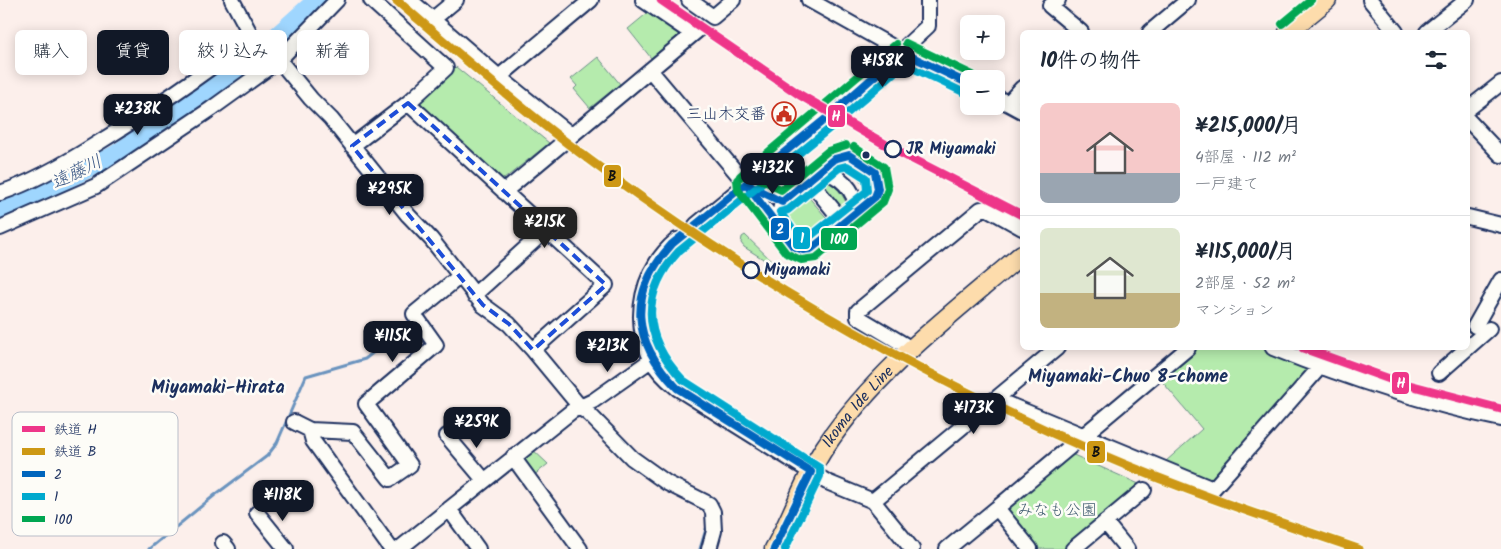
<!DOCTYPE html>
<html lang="ja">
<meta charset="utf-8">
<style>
body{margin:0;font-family:Kalam,"Klee One",sans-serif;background:#f2f2f3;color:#1f2937;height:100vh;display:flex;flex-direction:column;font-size:19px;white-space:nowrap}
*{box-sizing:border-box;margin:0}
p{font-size:16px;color:#747a83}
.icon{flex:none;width:28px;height:28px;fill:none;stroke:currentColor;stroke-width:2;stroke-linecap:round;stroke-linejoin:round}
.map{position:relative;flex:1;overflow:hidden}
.sheet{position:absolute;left:1020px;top:30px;width:450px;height:320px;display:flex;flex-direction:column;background:#fff;border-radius:8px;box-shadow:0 2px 12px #0003}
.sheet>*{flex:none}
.top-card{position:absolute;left:15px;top:30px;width:475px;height:45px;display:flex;gap:10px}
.tools{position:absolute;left:960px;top:15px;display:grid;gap:10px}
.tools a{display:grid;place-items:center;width:45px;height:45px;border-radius:8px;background:#fff;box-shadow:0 2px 12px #0003;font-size:25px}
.price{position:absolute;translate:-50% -42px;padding:0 11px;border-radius:10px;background:#111827;color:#fff;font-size:16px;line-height:32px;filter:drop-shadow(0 1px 2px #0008)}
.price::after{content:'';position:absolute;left:50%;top:30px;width:15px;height:11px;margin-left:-8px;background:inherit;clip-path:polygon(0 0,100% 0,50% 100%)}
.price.current{background:#222;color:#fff}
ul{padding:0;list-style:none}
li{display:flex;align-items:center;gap:15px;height:125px;padding:0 20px}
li+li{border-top:1px solid #e0e1e3}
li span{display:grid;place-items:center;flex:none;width:140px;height:100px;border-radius:8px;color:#555}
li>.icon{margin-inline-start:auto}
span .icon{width:60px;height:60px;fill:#fffc;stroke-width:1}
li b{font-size:21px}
h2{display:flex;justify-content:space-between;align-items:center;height:60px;padding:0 20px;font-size:21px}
.chip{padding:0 18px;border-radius:8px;background:#fff;box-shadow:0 2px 12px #0003;font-size:18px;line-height:45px}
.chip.current{background:#111827;color:#fff}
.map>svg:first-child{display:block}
.green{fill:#b5ebad;stroke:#688d86}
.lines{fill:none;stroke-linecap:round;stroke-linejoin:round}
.stream{stroke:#6a93be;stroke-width:3}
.river{stroke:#9fd6fe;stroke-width:19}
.minor-tunnel{stroke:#cfc9cf;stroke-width:14;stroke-dasharray:14 7;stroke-linecap:butt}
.minor-casing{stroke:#1b2f5e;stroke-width:18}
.major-casing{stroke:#1b2f5e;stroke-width:21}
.minor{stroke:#fdfcf7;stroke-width:14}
.major{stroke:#fddcac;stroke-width:18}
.bus-1-casing{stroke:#fdfcf7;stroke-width:11}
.bus-2-casing{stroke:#fdfcf7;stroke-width:11}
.bus-3-casing{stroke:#fdfcf7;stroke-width:11}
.bus-1{stroke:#0065bd;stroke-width:8}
.bus-2{stroke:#00a9ce;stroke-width:8}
.bus-3{stroke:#00a651;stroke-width:8}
.rail-1-casing{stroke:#fdfcf7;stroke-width:12}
.rail-2-casing{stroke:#fdfcf7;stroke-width:12}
.rail-1{stroke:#ee3689;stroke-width:9}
.rail-2{stroke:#cd9814;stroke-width:9}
.marked{fill:none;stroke:#1d4ed8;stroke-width:4;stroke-dasharray:10 6;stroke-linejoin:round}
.stop-dot{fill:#fdfcf7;stroke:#1b2f5e;stroke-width:2.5}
.bus-dot{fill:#1b2f5e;stroke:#fdfcf7;stroke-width:2}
.labels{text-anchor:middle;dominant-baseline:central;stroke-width:5;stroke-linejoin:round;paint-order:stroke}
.poi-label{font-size:16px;fill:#1b2f5e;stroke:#fdfcf7;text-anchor:end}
.stop-label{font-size:16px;font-weight:bold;fill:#1b2f5e;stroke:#fdfcf7;text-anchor:start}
.street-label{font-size:16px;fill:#1b2f5e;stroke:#fdfcf7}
.park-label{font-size:16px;fill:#425e72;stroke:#fdfcf7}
.water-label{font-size:18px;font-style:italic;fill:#3c5986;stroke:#fdfcf7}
.neighbourhood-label{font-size:18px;font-weight:bold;fill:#1b2f5e;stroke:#fdfcf7}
.key{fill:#fdfcf7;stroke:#b9bec9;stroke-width:1}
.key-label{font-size:14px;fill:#1b2f5e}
.line-badge{stroke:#fdfcf7;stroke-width:2}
.badge-label{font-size:14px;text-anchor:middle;font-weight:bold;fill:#fff}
.pale-badge-label{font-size:14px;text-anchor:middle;font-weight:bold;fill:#111}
</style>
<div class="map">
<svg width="1501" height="549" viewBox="0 0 1501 549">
<rect width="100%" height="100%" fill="#fcefeb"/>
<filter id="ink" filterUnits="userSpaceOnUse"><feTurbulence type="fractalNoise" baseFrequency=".02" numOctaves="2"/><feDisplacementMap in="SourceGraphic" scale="10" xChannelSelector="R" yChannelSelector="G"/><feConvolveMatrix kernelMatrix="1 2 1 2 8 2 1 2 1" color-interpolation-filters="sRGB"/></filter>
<g filter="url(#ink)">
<!-- green -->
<path class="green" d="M651 10 678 30V36L651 58 628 29Z
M598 57 620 84 590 108 574 89 577 86 571 79Z
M456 67 549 143 503 180H497L416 106V99Z
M843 161 867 175 871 188 870 192Z
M822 180C834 182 845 196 848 208L845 216 816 181Z
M802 193H805L832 224 807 244C799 241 795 238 790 232 776 216 789 204 802 193Z
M745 235 773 262 771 264 744 247 741 243 742 237Z
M1197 348H1275L1315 365 1210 481 1165 462 1202 429 1160 379Z
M531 448 548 464 532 477 518 458Z
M1069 453 1139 484 1067 549H1039L1006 508Z"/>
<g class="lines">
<!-- stream -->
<path class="stream" d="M149 549 215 495 267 456 277 443 306 376 365 359 409 324
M700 549 707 526"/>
<!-- river -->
<path class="river" d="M0 212 115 155 241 68 317 0"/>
<!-- minor-tunnel -->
<path class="minor-tunnel" d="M698 30 713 17
M829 116 845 103
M677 240 696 225"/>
<!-- minor casing -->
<g class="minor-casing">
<path id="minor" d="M232 0 252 37 273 62
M371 0 446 68 408 103
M410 0 499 77 591 0
M643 0 693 34
M689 0 713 17 733 0
M809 0 902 52 969 84
M1058 0 1050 6 1081 32
M1370 0 1396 32
M432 20 456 0
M1150 32 1188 0
M1427 32 1467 0
M279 60 311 99 331 119 408 215 431 239 483 305 509 324 533 350
M650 70 746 184 793 246 803 250 811 249 875 197 878 189 875 172 849 155 834 159 782 202 777 223
M499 77 571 135
M996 97 1022 111
M845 103 928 26V0
M1008 103 1022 88
M1468 109 1501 83
M1468 120 1501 155
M352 146 408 103 606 285 533 350 581 408 590 415 632 458 667 483 709 504 713 512 714 531 709 549
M819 170C841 175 854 189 858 211
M808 179 844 223
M504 192 698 30
M0 193C34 182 68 162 98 143 152 110 202 75 252 37
M1468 217 1501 225
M696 225 829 116
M0 228 96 186 211 109 279 60 337 0
M677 240C642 269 631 318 651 359 657 371 667 380 677 388L827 482 873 501 912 549
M474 295 546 230
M1475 326 1501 280
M910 348 858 317V311L981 209H988L1022 228
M1273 348C1347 378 1423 403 1501 419
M1439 373 1489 329
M995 399 1213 489 1320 367
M294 422 310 430 353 432 390 479 410 465 366 404 436 345 414 314 460 276
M310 430 313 441 391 549
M447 436 484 480
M513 457 580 549
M873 501 1057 348
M997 508 1188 348
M449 509 478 549
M257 513 286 549
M1105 522 1127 549
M223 543 228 549
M399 549 572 411 593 401 651 360
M947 549 997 508 1030 549
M1073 549 1144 490"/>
</g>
<!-- major casing -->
<g class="major-casing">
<g id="major">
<path d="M1288 32 1327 0"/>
<path id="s1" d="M774 549C793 516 804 478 825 447 877 369 952 314 1022 254"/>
</g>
</g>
<!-- minor -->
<use href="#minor" class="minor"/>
<!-- major -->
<use href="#major" class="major"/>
<!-- bus-1 casing -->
<g class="bus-1-casing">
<path id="bus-1" d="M849 155 875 172 878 189 875 197 811 249 803 250 793 246 746 184 782 202 834 159Z
M774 549 811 472 677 388C631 340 627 294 672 244L829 116 902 52 969 84"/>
</g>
<!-- bus-2 casing -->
<g class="bus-2-casing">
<path id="bus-2" d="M847 166 866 178 867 191 807 239 799 238 780 212 788 210 839 168Z
M785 549 820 476V468L683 380C643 338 639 295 679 251L835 124 904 64 965 93"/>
</g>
<!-- bus-3 casing -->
<g class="bus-3-casing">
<path id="bus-3" d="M1282 24 1311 0
M906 43 973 75
M846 145 828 151 781 190C769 184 747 167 737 180L738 190 786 253 801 260 816 258 883 202 888 189 884 167 854 147
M740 176 896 44"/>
</g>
<!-- bus-1 -->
<use href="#bus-1" class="bus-1"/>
<!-- bus-2 -->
<use href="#bus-2" class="bus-2"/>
<!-- bus-3 -->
<use href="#bus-3" class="bus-3"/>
<!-- rail-1 casing -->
<g class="rail-1-casing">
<path id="rail-1" d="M661 0 800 95 895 150 1022 215
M1303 348 1398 382 1501 409"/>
</g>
<!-- rail-2 casing -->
<g class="rail-2-casing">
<path id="rail-2" d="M396 0C467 61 537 123 613 177 763 286 925 378 1095 452 1181 489 1269 519 1358 549"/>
</g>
<!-- rail-1 -->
<use href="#rail-1" class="rail-1"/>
<!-- rail-2 -->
<use href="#rail-2" class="rail-2"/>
</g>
</g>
<!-- marked area -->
<path class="marked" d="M408 103 606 285 533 350 509 324 483 305 352 146Z"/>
<!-- icons -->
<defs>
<g id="civic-ring" transform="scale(1.25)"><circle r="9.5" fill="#fdfcf7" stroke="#c8321e" stroke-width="1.5"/><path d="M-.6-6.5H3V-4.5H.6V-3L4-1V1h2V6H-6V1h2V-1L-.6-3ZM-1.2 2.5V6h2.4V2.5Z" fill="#c8321e"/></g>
</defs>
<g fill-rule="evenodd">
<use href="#civic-ring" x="784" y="114"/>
</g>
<!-- markers -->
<g class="stop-dot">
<circle cx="893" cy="149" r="8"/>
<circle cx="751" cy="270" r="8"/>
</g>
<circle class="bus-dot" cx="866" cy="155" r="4.5"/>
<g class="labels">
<!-- poi labels -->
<g class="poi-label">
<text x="766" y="114">三山木交番</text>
</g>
<!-- stop labels -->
<g class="stop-label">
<text x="906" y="149">JR Miyamaki</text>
<text x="764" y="270">Miyamaki</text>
</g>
<!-- street labels -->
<g class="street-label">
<text stroke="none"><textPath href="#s1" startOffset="166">Ikoma Ide Line</textPath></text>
</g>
<!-- park labels -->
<g class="park-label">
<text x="1057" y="510">みなも公園</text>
</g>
<!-- water labels -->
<g class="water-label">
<text transform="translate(77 173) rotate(-26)">遠藤川</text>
</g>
<!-- neighbourhood labels -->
<g class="neighbourhood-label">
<text x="1128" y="377">Miyamaki-Chuo 8-chome</text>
<text x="218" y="388">Miyamaki-Hirata</text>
</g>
</g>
<!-- legend -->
<rect x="12" y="412" width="166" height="124" rx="8" class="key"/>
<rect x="22" y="426" width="23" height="6" fill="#ee3689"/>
<rect x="22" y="448" width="23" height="7" fill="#cd9814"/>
<rect x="22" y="471" width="23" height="6" fill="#0065bd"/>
<rect x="22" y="493" width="23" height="7" fill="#00a9ce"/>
<rect x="22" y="516" width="23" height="6" fill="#00a651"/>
<g class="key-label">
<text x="54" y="434">鉄道 H</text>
<text x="54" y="456">鉄道 B</text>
<text x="54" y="479">2</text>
<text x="54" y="501">1</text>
<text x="54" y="524">100</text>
</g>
<g class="line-badge">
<rect x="827" y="104" width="19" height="24" rx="5" fill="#ee3689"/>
<rect x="603" y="164" width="19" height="24" rx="5" fill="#cd9814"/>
<rect x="770" y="217" width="20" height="24" rx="5" fill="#0065bd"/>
<rect x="792" y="226" width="19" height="24" rx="5" fill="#00a9ce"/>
<rect x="820" y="227" width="38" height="24" rx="5" fill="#00a651"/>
<rect x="1391" y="371" width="19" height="24" rx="5" fill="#ee3689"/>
<rect x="1086" y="440" width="20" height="24" rx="5" fill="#cd9814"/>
</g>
<g class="badge-label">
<text x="836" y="121">H</text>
<text x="780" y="234">2</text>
<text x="802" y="243">1</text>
<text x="839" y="244">100</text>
<text x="1401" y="388">H</text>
</g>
<g class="pale-badge-label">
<text x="612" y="181">B</text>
<text x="1096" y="457">B</text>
</g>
</svg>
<div class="tools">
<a>+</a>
<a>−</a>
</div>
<b class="price" style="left:883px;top:88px">¥158K</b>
<b class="price" style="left:138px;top:136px">¥238K</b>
<b class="price" style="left:773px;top:195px">¥132K</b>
<b class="price" style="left:390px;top:216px">¥295K</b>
<b class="price current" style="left:545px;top:249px">¥215K</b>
<b class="price" style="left:393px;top:363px">¥115K</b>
<b class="price" style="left:608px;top:373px">¥213K</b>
<b class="price" style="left:974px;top:435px">¥173K</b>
<b class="price" style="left:477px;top:449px">¥259K</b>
<b class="price" style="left:283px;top:522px">¥118K</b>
<div class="top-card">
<a class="chip">購入</a>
<a class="chip current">賃貸</a>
<a class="chip">絞り込み</a>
<a class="chip">新着</a>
</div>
<section class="sheet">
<h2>10件の物件<svg class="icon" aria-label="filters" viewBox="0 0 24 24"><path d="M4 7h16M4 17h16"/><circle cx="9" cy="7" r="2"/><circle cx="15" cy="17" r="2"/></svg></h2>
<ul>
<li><span style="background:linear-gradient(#f6c9c9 70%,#9aa5b1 0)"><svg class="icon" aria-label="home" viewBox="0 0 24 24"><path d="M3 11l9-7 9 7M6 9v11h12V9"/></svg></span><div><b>¥215,000/月</b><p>4部屋 · 112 m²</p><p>一戸建て</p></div></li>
<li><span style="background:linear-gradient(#dfe7d0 65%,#c2b280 0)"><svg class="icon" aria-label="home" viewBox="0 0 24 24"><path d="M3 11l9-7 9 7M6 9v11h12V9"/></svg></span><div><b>¥115,000/月</b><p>2部屋 · 52 m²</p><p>マンション</p></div></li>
</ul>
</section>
</div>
